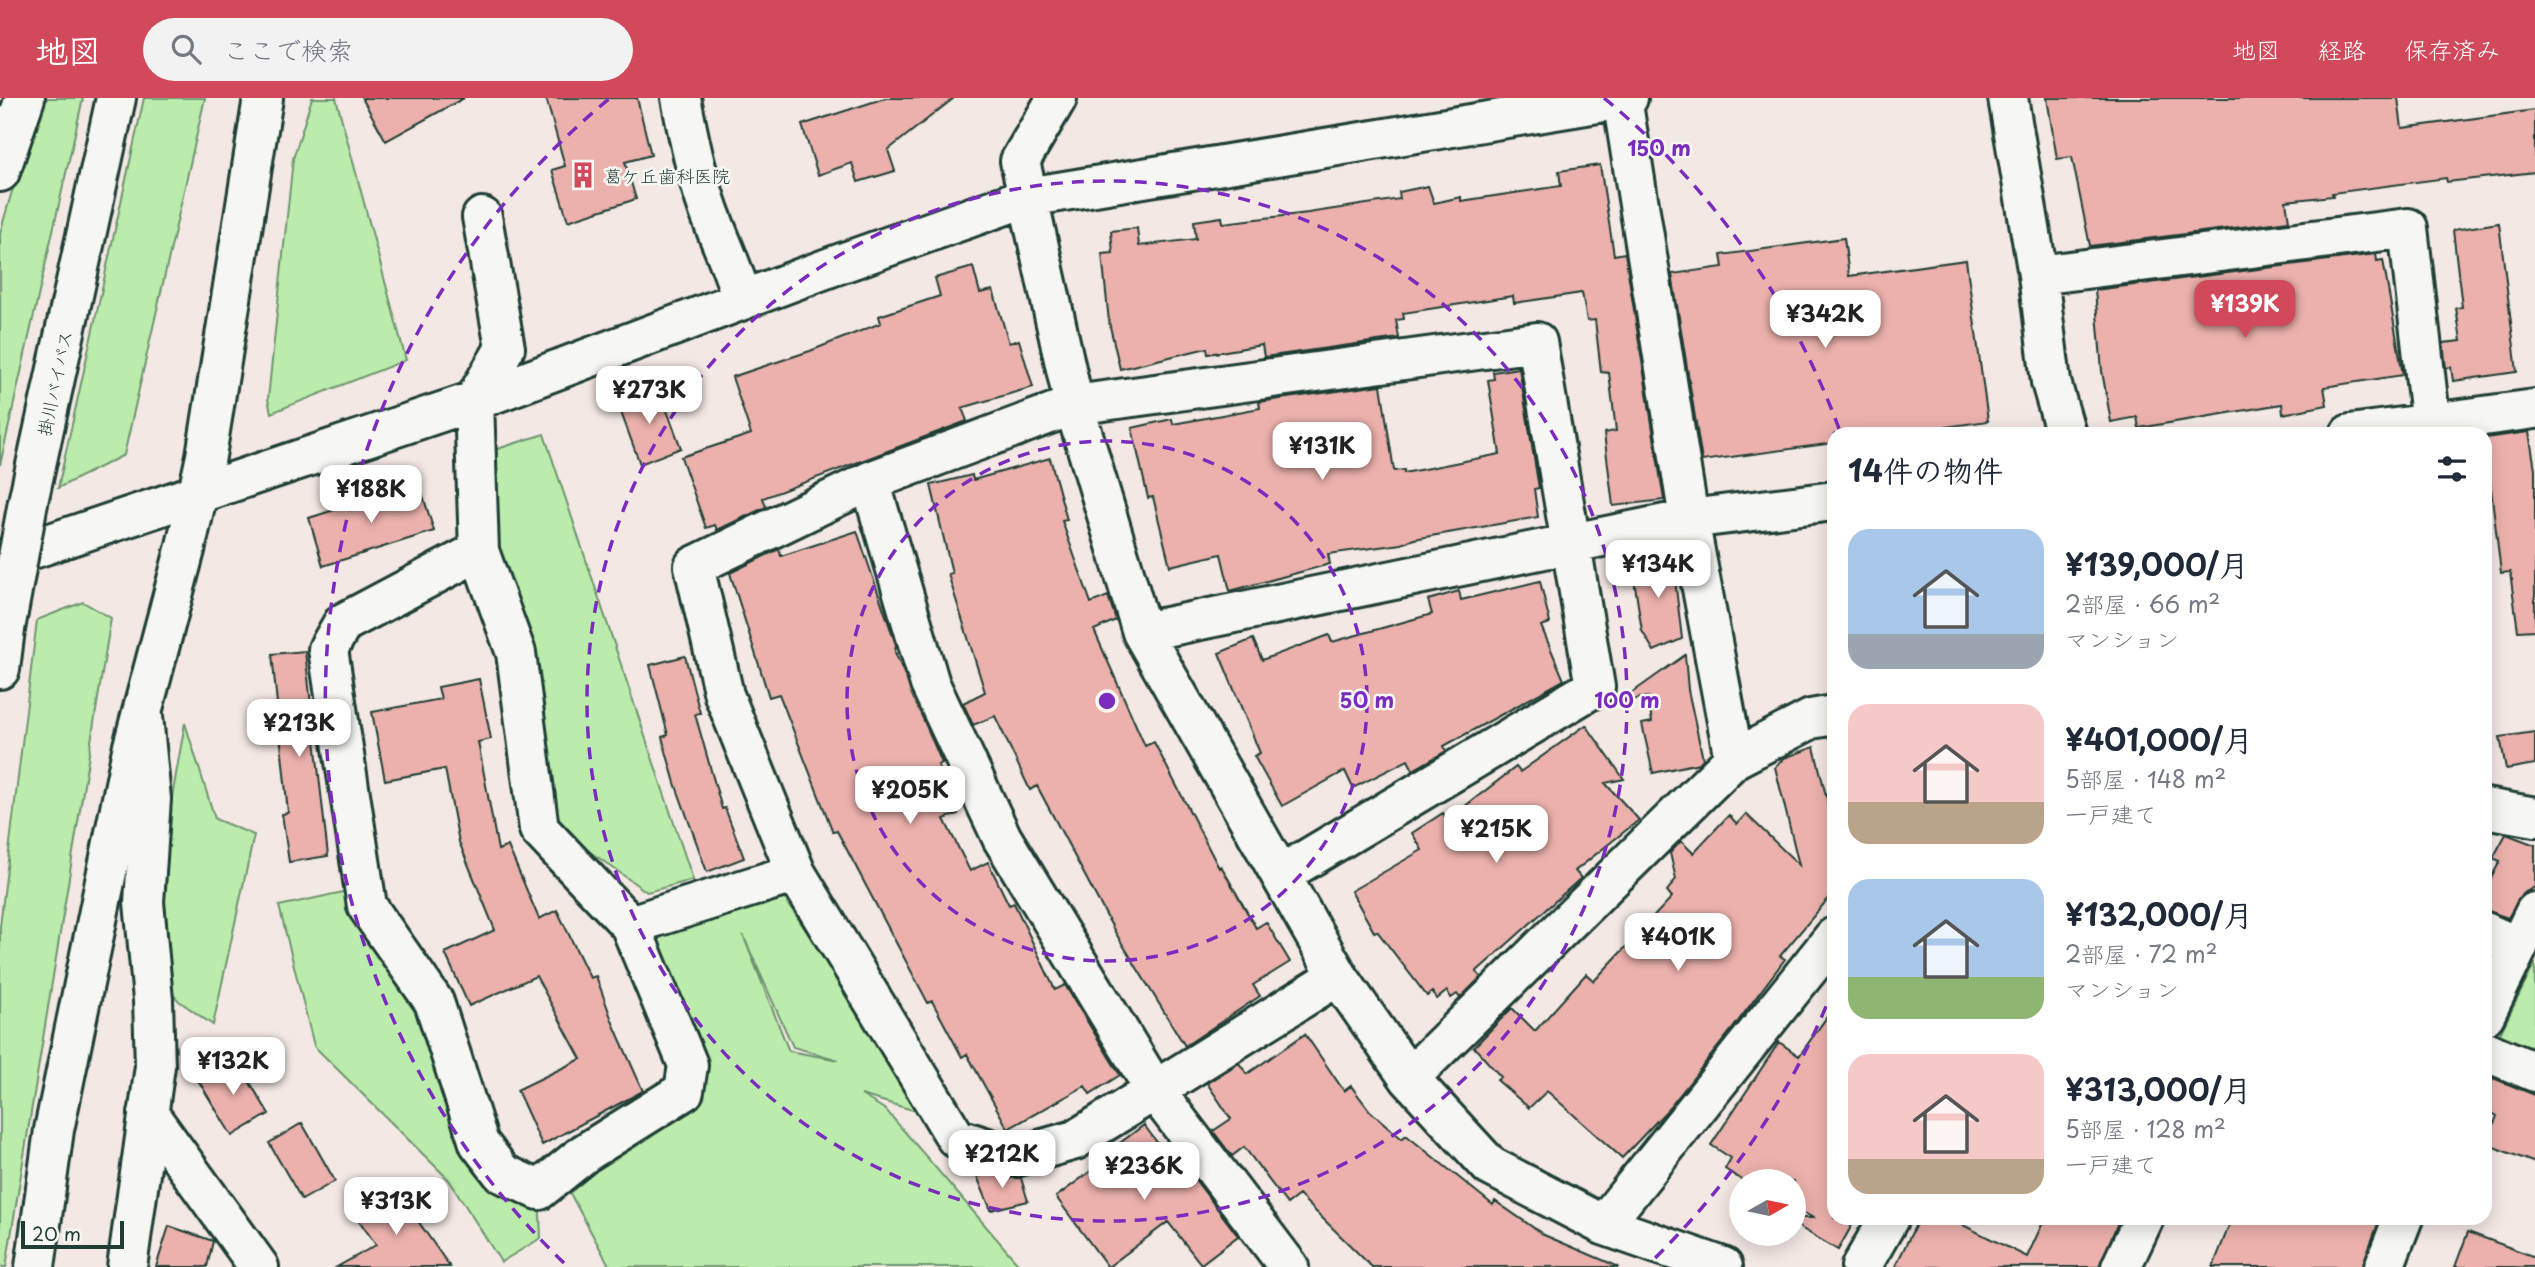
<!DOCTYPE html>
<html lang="ja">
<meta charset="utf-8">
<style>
body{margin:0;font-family:"Playpen Sans","Klee One",sans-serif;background:#f2f2f3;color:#1f2937;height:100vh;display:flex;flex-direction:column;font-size:26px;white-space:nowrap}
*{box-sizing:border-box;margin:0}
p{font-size:23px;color:#747a83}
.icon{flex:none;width:38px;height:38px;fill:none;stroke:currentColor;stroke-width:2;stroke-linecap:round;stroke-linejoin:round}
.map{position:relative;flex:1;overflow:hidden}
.panel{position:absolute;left:1827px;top:329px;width:665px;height:798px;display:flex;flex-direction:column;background:#fff;border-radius:21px;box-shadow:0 4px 18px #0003}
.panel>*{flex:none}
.needle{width:46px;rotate:81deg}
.buttons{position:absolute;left:1729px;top:1071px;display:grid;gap:14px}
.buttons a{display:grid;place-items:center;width:77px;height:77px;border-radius:50%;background:#fff;box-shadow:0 4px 18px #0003;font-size:35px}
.scale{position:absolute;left:21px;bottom:18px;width:103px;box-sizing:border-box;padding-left:7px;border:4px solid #1f3d34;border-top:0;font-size:19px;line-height:24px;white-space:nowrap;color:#1f3d34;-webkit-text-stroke:5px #f6f6f2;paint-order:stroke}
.price{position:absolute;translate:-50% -60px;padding:0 16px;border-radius:14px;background:#fff;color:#222;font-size:23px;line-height:46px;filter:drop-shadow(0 2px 4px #0008)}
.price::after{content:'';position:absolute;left:50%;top:42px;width:21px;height:16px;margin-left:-10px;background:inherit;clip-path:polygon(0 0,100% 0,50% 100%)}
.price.on{background:#d1495b;color:#fff}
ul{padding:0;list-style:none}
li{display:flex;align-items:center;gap:21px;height:175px;padding:0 21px}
li span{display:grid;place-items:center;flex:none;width:196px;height:140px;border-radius:21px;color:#555}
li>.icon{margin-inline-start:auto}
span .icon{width:84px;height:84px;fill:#fffc;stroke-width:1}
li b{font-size:30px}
h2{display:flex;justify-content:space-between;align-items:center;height:84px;padding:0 21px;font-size:30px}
header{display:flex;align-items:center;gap:42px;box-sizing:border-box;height:98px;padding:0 35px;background:#d1495b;color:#fff}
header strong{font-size:33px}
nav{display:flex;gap:38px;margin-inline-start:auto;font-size:24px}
.search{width:490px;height:63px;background:#f2f2f3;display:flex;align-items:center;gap:18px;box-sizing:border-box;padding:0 24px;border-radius:38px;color:#747a83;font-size:26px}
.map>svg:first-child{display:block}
.green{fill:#bbecab;stroke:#6d9470;stroke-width:2;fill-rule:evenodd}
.building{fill:#ecb1ac;stroke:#1f3d34;stroke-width:2}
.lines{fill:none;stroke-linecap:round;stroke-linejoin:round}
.minor-casing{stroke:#1f3d34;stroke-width:44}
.highway-casing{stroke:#1f3d34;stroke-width:44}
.minor{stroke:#f6f6f2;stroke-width:38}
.highway{stroke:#f6f6f2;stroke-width:38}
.highway-bridge-casing{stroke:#1f3d34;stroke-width:44;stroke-linecap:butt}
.highway-bridge{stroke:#f6f6f2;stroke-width:38}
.ring{fill:none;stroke:#7b2cbf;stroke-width:3.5;stroke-dasharray:12 9}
.labels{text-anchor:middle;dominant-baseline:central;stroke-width:5;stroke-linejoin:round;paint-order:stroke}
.poi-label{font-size:18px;fill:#1f3d34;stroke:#f6f6f2;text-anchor:start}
.street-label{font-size:18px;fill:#1f3d34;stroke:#f6f6f2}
.centre{fill:#7b2cbf;stroke:#f6f6f2;stroke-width:3.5}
.ring-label{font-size:21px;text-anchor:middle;font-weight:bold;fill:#7b2cbf;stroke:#f6f6f2;stroke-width:5;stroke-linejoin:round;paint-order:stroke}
</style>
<header>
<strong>地図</strong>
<div class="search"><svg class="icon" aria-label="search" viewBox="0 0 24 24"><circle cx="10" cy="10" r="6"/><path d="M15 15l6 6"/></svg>ここで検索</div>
<nav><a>地図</a><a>経路</a><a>保存済み</a></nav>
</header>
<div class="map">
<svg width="2535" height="1169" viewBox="0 0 2535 1169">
<rect width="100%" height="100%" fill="#f4e8e4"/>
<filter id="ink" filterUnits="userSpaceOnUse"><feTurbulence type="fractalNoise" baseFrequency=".0143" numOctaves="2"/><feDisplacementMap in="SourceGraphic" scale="14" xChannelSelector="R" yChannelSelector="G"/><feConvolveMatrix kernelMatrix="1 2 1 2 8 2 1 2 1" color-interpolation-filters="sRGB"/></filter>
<g filter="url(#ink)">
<!-- green -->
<path class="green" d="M39 0H83L0 367V135Z
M144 0H205L124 357 58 390Z
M312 0H336L406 262 271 315 268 301 293 61Z
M544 336 693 782 647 794 562 734 495 459 488 354Z
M83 504 111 520 6 1169H0V828L37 522Z
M185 625 215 721 254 737 213 927 179 903 150 872 155 797Z
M352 792 434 904 477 1039 539 1092 541 1140 501 1164 449 1082 314 948 279 808Z
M785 801 930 1017 861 997 886 1012 1021 1169H610L565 1086 704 996 652 832 732 810ZM743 837 793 949 839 962 789 953Z
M2535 865V955L2497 942Z"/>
<!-- building -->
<path class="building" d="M362 0H464L386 43Z
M546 0H637L651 57 625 64 636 101 568 123 552 72 565 68Z
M885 0H954L888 52 895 73 858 84 852 65 818 77 802 27Z
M2047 0H2398L2402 30 2535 12V74L2447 84 2446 80 2332 95 2333 98 2286 103 2289 123 2090 148 2072 59 2057 61Z
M1600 67 1614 157 1625 155 1664 402 1613 408 1604 335 1616 333 1609 275 1601 274 1595 222 1587 223 1582 195 1514 205 1513 198 1403 215 1404 221 1396 222 1399 240 1264 259 1262 247 1208 256 1207 250 1120 271 1109 224 1102 156 1113 155 1111 133 1137 130 1139 148 1196 141 1194 123 1222 119 1223 125 1308 115 1400 101 1399 94 1428 88 1434 105 1461 99V103L1561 88 1559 73Z
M2499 125 2517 274 2453 283 2451 269 2446 270 2443 245 2461 243 2456 210 2462 209 2453 132Z
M1844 140 1849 178 1966 162 1988 323 1897 336H1834V345L1702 363 1672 176 1723 169 1721 157Z
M2376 156 2377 163 2383 162 2403 277 2324 289 2327 307 2283 316 2282 306 2139 330 2137 319 2111 324 2102 273 2095 192Z
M973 169 980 195 993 192 1009 245 1019 242 1033 289 962 310 967 323 763 400 766 409 717 432 715 427 706 430 681 359 751 336 732 279 810 253 881 225 879 218 940 198 935 180Z
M1519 270 1539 390 1534 391 1538 419 1414 441 1401 446 1328 456 1330 466 1230 493 1221 456 1170 468 1153 399 1148 400 1132 330 1172 321 1173 326 1260 310 1259 304 1381 287 1394 373 1404 372V375L1500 356 1488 282 1494 281 1493 274Z
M659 291 681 350 640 366 618 306Z
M2529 334 2535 371V532L2518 533 2510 474 2501 475 2485 340Z
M1050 360 1067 422 1062 423 1091 505 1108 498 1116 522 1094 532 1145 648 1154 644 1219 770 1221 768 1256 830 1266 824 1290 864 1253 887 1260 898 1185 948 1115 834 1037 688 1030 692 995 618 973 627 963 605 985 594 948 476 952 475 931 387 972 377 973 382Z
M419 385 434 433 323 468 309 420Z
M857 433 896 547 895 554 942 665 938 667 958 716 944 721 970 773 988 764 1009 807 1014 805 1055 892 1065 887 1120 977 1090 996 1085 988 1008 1031 967 956 962 959 932 903 928 905 837 733 833 734 779 596 769 599 730 475 779 451 781 458Z
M1672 456 1682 541 1654 553 1642 533 1631 462Z
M1540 483 1550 525 1541 528 1564 582 1444 648 1446 653 1413 672 1408 662 1353 690 1345 673 1282 708 1254 658 1260 655 1219 555 1253 541 1262 562 1329 537 1332 544 1432 516 1428 502 1459 493 1461 502Z
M305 553 328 758 289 764 282 716 288 715 272 556Z
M1685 557 1688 592 1703 661 1699 665 1653 675 1642 626 1652 624 1648 599 1619 604Z
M685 558 700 615 695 616 722 711 725 710 744 760 707 774 675 685 662 639 668 637 650 567Z
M479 581 491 641 478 644 498 752 508 748 539 821 557 812 590 880 596 878 613 925 643 993 542 1047 517 992 581 961 536 878 469 908 445 855 495 832 459 744 445 671 385 682 372 614 441 601 438 589Z
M1586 627 1624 681 1605 685 1639 722 1575 773 1581 780 1476 874 1481 879 1460 900 1457 896 1451 900 1447 893 1437 901 1432 894 1427 898 1377 833 1374 834 1351 793 1422 752 1412 735 1443 715 1447 722 1516 669 1520 674Z
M2535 634V666L2506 671 2500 639Z
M1814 649 1834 730V794L1780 858 1785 861 1733 930 1670 1009 1622 1060 1547 993 1529 1010 1497 982 1501 979 1474 949 1512 910 1535 933 1586 876 1594 883 1672 799 1667 793 1676 781 1670 755 1681 743 1693 755 1729 717 1737 726 1746 716 1799 767 1775 669 1784 660Z
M2506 736 2535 747V789L2522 796 2508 820 2485 812V792L2500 763 2493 760Z
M1834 909V1120H1856L1838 1152 1794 1126V1120H1813L1794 1109V1083H1743L1725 1071 1731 1060 1711 1047 1779 944 1799 958Z
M1305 936 1344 993 1351 988 1370 1013 1402 1041 1406 1037 1493 1107 1495 1103 1544 1137 1619 1169H1372L1299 1097 1287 1106 1244 1049 1232 1058 1213 1033 1231 1021 1207 985 1239 965 1247 976Z
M235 960 269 1016 232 1038 198 982Z
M2493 980 2535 997V1065L2486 1046 2497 1018 2485 1011V1000Z
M302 1025 335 1083 302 1102 269 1045Z
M1144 1027 1171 1063 1177 1058 1238 1138 1201 1166 1168 1124 1108 1169 1056 1099 1111 1058 1108 1054Z
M991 1074 1021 1080 1028 1103 991 1112 976 1076Z
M395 1090 450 1169H337L376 1147 356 1118Z
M1919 1120H1949L2027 1159 2045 1120H2120L2099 1169H1895Z
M2232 1120H2380L2363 1169H2213Z
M169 1128 213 1143 207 1169H156Z
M2468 1134 2535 1159V1169H2455Z"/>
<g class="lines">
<!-- minor casing -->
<g class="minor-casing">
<path id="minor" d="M681 0C689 42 698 86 714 126 724 152 735 175 742 202
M1057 0 1020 63 1074 307 1142 534 1338 878 1409 980 1490 1068 1603 1127 1723 1169
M1622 0 1689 421 1734 661
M2008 0 2038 177 2051 284 2066 336
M2038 177 2408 130 2432 336
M2350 336 2535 311
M870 383 930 586 1002 740 1156 994 1289 1169
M479 453 343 525 328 551 367 808 434 904 479 1045 502 1075 539 1092 585 1055 684 993 688 967 630 827 539 731 516 555 479 453 474 303 505 250 482 119
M0 462 474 303 836 167 1028 99 1628 0
M1142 534 1689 421 1834 403
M2485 710 2535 719
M1282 776 1595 589 1537 244 1074 307 870 383 694 468 724 597 796 775 956 1040 1015 1059 1075 1042 1338 878
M630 827 796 775
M2485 834 2518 849
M2485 917 2535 814
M2485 953 2535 974
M1409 980 1734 661 1811 621 1834 617
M148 1015 259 1169
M1603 1127 1834 839
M127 1169 155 968 153 902 144 804 151 701 143 618
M1861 1169 1889 1120
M2121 1169 2144 1120
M2384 1169 2403 1120"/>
</g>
<!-- highway casing -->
<g class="highway-casing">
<path id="highway" d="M0 74 25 0
M28 404 116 0
M0 571 5 531
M35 1169 54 1032 132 652 186 448 206 358 263 0"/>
</g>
<!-- minor -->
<use href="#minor" class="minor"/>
<!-- highway -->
<use href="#highway" class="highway"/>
<!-- highway-bridge casing -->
<g class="highway-bridge-casing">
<path id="highway-bridge" d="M5 531 28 404"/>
</g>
<!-- highway-bridge -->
<use href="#highway-bridge" class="highway-bridge"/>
</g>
</g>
<!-- distance rings -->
<g class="ring">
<circle cx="1107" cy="603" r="260"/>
<circle cx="1107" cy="603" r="520"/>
<path d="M1834 889A781 781 0 0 1 1650 1165M564 1165A781 781 0 0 1 610 0M1604 0A781 781 0 0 1 1841 336"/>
</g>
<!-- icons -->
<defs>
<g id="building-bare" transform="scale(2.1)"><path d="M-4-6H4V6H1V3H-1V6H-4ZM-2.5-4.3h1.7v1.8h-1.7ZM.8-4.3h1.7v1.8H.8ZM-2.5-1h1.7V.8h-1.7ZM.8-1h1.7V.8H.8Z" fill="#d1495b" stroke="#f6f6f2" stroke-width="2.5" paint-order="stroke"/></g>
</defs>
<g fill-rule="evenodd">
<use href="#building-bare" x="583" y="77"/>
</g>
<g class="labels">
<!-- poi labels -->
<g class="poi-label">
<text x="604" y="77">葛ケ丘歯科医院</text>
</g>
<!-- street labels -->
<g class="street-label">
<text transform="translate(54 285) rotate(-78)">掛川バイパス</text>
</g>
</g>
<circle cx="1107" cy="603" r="10" class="centre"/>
<g class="ring-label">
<text x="1659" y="58">150 m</text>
<text x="1367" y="610">50 m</text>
<text x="1627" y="610">100 m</text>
</g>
</svg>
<div class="buttons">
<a><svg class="needle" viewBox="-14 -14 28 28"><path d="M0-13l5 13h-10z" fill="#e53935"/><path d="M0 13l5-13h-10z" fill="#747a83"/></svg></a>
</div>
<div class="scale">20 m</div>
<b class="price on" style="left:2245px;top:242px">¥139K</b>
<b class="price" style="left:1825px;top:252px">¥342K</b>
<b class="price" style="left:649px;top:328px">¥273K</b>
<b class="price" style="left:1322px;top:384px">¥131K</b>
<b class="price" style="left:371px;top:427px">¥188K</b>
<b class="price" style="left:1658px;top:502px">¥134K</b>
<b class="price" style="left:299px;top:661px">¥213K</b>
<b class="price" style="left:910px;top:728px">¥205K</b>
<b class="price" style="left:1496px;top:767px">¥215K</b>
<b class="price" style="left:1678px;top:875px">¥401K</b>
<b class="price" style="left:233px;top:999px">¥132K</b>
<b class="price" style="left:1002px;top:1092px">¥212K</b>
<b class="price" style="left:1144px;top:1104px">¥236K</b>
<b class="price" style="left:396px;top:1139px">¥313K</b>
<section class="panel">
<h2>14件の物件<svg class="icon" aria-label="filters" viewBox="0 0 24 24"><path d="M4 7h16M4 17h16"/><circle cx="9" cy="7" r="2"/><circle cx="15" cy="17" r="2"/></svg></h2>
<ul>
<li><span style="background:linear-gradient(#a9c7e8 75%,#9aa5b1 0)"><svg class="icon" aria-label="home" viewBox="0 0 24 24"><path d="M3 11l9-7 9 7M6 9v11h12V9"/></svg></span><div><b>¥139,000/月</b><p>2部屋 · 66 m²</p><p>マンション</p></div></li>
<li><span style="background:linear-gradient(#f6c9c9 70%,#b9a48a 0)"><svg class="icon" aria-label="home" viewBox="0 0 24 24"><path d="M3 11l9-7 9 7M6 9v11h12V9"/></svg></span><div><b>¥401,000/月</b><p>5部屋 · 148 m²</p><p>一戸建て</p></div></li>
<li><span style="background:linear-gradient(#a9c7e8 70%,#8fb573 0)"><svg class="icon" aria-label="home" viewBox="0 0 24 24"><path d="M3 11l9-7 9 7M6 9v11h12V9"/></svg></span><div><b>¥132,000/月</b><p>2部屋 · 72 m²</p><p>マンション</p></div></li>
<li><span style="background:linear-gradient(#f6c9c9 75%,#b9a48a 0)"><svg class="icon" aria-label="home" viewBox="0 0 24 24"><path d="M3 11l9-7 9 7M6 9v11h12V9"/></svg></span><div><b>¥313,000/月</b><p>5部屋 · 128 m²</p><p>一戸建て</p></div></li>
</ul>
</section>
</div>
